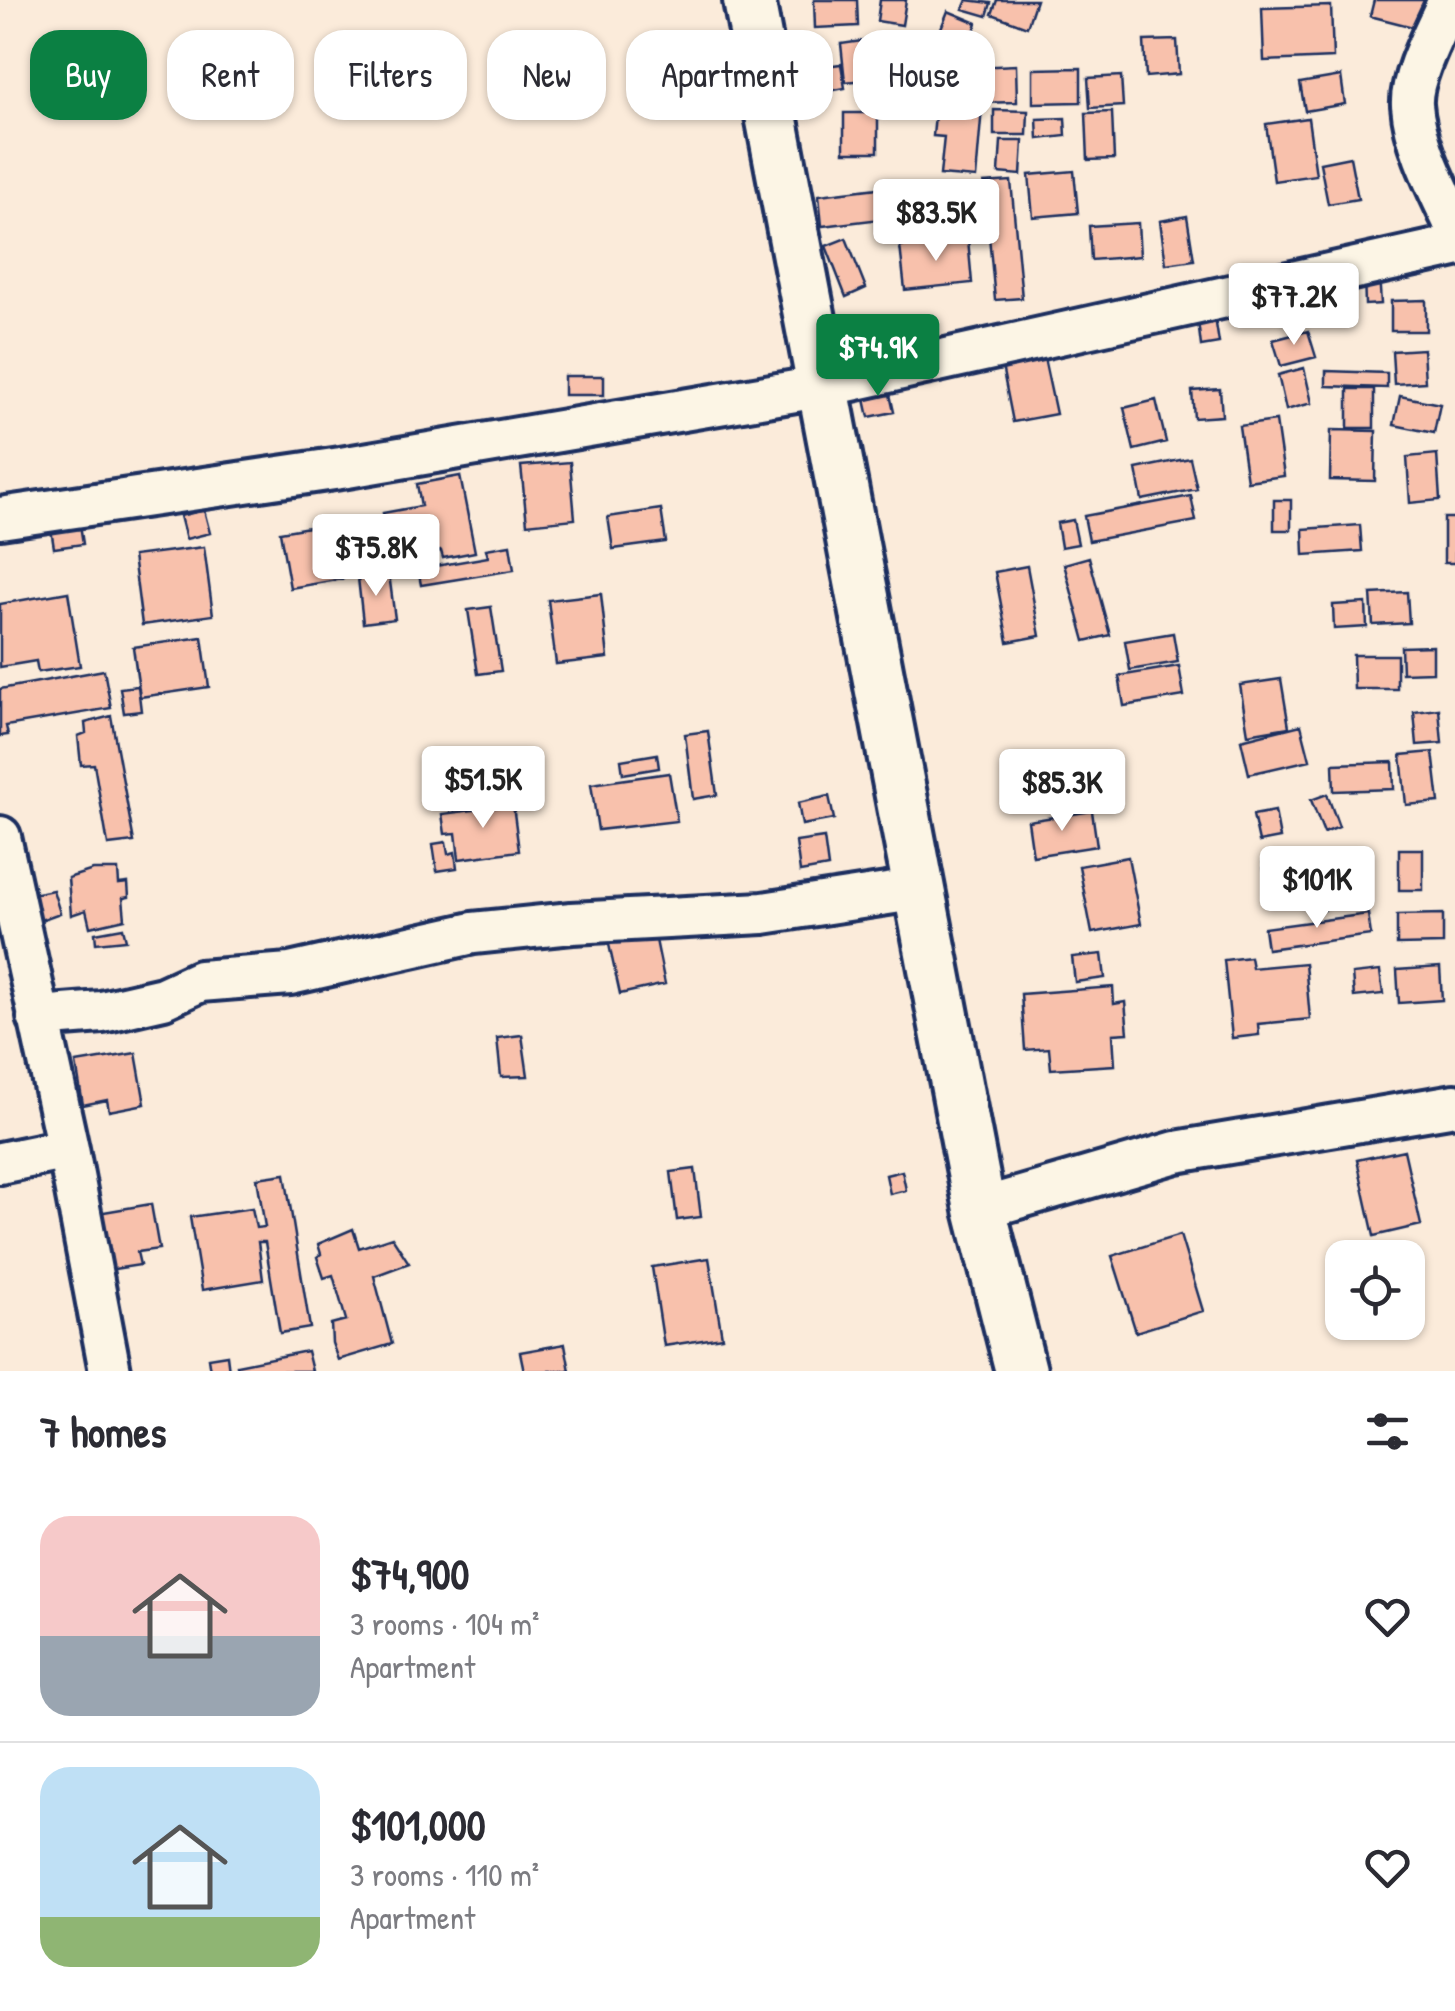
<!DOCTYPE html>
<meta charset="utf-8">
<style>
body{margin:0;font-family:"Patrick Hand",sans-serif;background:#f2f2f3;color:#2b2b33;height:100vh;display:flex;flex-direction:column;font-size:38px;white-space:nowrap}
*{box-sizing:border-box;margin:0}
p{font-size:32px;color:#7c7c81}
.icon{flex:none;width:55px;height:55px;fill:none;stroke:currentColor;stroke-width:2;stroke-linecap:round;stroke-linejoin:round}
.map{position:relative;height:1371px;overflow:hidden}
.panel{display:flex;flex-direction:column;background:#fff;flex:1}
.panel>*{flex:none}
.hud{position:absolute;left:30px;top:30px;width:1395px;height:90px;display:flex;gap:20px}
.tools{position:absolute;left:1325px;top:1240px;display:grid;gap:20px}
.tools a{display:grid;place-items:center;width:100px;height:100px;border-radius:20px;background:#fff;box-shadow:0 2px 8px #0004;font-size:50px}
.price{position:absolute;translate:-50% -85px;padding:0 22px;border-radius:10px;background:#fff;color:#222;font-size:32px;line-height:65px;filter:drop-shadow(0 2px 5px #0008)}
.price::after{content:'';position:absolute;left:50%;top:60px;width:30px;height:22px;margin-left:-15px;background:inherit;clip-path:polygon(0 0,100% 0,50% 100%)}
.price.active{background:#0b8043;color:#fff}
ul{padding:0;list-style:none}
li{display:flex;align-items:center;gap:30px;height:250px;padding:0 40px}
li+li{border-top:2px solid #e1e1e2}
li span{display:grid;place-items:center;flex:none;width:280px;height:200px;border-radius:30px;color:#555}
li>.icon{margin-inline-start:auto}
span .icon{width:120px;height:120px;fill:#fffc;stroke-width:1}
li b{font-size:42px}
h2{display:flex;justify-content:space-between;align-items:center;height:120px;padding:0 40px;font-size:42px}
.pill{padding:0 35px;border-radius:30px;background:#fff;box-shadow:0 2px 8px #0004;font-size:35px;line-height:90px}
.pill.active{background:#0b8043;color:#fff}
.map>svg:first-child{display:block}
.building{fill:#f8c1ac;stroke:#1b2f5e;stroke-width:2.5}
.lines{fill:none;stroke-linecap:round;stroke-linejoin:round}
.minor-casing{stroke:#1b2f5e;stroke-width:48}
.major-casing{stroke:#1b2f5e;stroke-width:58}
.minor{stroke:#fcf5e5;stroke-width:40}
.major{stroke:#fcf5e5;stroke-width:50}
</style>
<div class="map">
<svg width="1455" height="1371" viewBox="0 0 1455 1371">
<rect width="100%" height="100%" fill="#fbebda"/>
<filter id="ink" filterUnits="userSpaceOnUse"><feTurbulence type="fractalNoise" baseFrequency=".01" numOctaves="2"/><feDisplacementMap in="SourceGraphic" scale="20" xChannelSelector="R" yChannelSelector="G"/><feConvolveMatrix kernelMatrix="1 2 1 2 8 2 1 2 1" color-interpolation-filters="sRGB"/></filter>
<g filter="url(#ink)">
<!-- building -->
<path class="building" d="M814 0H857L858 26 815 28Z
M880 0H906L902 25 877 21Z
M967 0 991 3 987 16 963 9Z
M997 0H1036L1027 27 992 14Z
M1374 0H1425L1417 28 1370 16Z
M1331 6 1333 58 1264 61 1262 8Z
M948 11 977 23 963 60 933 48Z
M869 40 873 79 845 82 841 44Z
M1177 40 1179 74 1146 77 1144 41Z
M841 64 845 88 829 91 825 66Z
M1016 65 1017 102 976 103 975 67Z
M1081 68V102L1033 103V69Z
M1121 76 1123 106 1090 108 1088 78Z
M1341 76 1345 104 1305 111 1300 83Z
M936 104 982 108 976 178 940 175 944 137 933 136Z
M994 110 1028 111 1027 135H994Z
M1112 112 1114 159 1088 160 1086 113Z
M844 113H878V152H844Z
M1065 118 1066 136 1038 139 1037 119Z
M1308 118 1316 175 1274 181 1266 124Z
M1001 141H1023L1021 175 999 173Z
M1350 157 1358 199 1328 204 1320 163Z
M1074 171 1078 213 1033 217 1029 175Z
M1011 181 1022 298 995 300 984 183Z
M910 186 914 218 888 221 884 189Z
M878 188 881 219 822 226 819 195Z
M1187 216 1194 260 1166 264 1160 221Z
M1138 223 1140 256 1091 260 1089 226Z
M846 238 866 288 846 297 826 246Z
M968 239 972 283 905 290 900 246Z
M1379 274 1381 304 1365 305 1364 275Z
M1426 300V331H1391V301Z
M1214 311 1219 343 1201 346 1197 313Z
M1308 331 1316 357 1281 366 1273 340Z
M1423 349 1425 382 1394 384 1392 351Z
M1044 358 1056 414 1013 422 1002 366Z
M1304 368 1312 403 1286 410 1278 375Z
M1326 371 1387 373V388L1326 386Z
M564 376H604V395H564Z
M887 381 894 412 869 417 862 386Z
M1220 389 1222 416 1194 418 1192 391Z
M1348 389H1374V428H1348Z
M1400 396 1440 404 1434 433 1394 425Z
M1156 400 1166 442 1134 450 1124 408Z
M1276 421 1284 476 1247 481 1239 426Z
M1331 430 1376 431 1375 481 1330 480Z
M1437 454 1440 500 1410 503 1407 457Z
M1190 458 1197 489 1142 500 1136 469Z
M570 462 575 519 527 524 521 466Z
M460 476 475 552 443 558 441 551 414 556 416 566 394 570 383 513 421 506 417 484Z
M1191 496 1196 521 1089 541 1084 516Z
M1274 500H1291V530H1274Z
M661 509 666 542 613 549 608 517Z
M204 510 210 533 186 539 180 516Z
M79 518 83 544 54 548 50 523Z
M1444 518H1455V563H1444Z
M1073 520 1078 544 1061 547 1057 523Z
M1360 525 1362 551 1304 555 1303 529Z
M315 526 317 541 335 537 343 579 290 588 280 532Z
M510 545 514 570 421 585 418 569 488 557 486 549Z
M204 547 213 615 142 625 133 556Z
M1089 557 1110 635 1085 641 1064 564Z
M1027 566 1040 636 1008 642 995 572Z
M389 574 395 619 363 623 358 578Z
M68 592 80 666 38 672 36 661 0 667V604Z
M1407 592 1409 623 1373 625 1371 594Z
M601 594 608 658 556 664 548 600Z
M1366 603 1367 627 1334 629 1333 605Z
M491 607 501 671 478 674 468 610Z
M1173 633 1178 662 1130 670 1125 641Z
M202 637 209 687 140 697 133 647Z
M1433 646V672L1402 673 1401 647Z
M1353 655H1397V689H1354Z
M1179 666 1184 696 1124 706 1119 676Z
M104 670 111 708 6 726 8 735 0 736V689Z
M1281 679 1289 727 1248 734 1240 685Z
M138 686 141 711 124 713 120 688Z
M1439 709 1442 743 1417 745 1414 712Z
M111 716 134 842 108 845 94 764 81 765 78 736 86 733 85 723Z
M1301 725 1310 760 1249 774 1241 740Z
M708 731 717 795 693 799 685 734Z
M1433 752 1439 802 1406 805 1401 755Z
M657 754 659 768 623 774 621 760Z
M1393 762 1394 789 1334 791 1333 764Z
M669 773 677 821 598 830 591 784Z
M1327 794 1339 827 1324 833 1311 800Z
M829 796 834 819 802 825 798 803Z
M513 805 519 851 459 859 456 833 445 834 442 814Z
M1092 811 1097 846 1033 856 1028 821Z
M1275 811 1280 838 1259 842 1253 815Z
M824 838 828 867 800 872 796 842Z
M446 842 448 854 455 852 457 868 437 871 433 844Z
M1399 849H1423V890H1399Z
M1128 857 1141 924 1092 933 1079 866Z
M1293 859 1299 897 1269 902 1263 863Z
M1318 866 1324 910 1309 912 1303 869Z
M93 870H118L119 884 128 883 129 897 123 898 125 919 90 927 86 910 71 915 68 878Z
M53 890 60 913 24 926 18 897Z
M1368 914 1371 935 1267 949 1264 928Z
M1443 914V944L1397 945V915Z
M123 928 126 940 96 943 95 933Z
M654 930 665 984 620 994 608 940Z
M1102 954 1105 978 1075 982 1072 957Z
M1250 957 1252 968 1305 963 1310 1019 1258 1024 1259 1035 1232 1038 1224 960Z
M1440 967 1442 1000 1399 1003 1397 970Z
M1380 971 1383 994 1354 997 1352 974Z
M1113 987 1114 1004 1125 1002 1128 1033 1113 1034 1115 1065 1051 1069 1049 1048 1025 1050 1021 994Z
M522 1035 528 1076 501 1077 497 1038Z
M136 1053 145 1104 109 1111 107 1100 83 1105 76 1063Z
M1404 1150 1421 1225 1374 1236 1357 1160Z
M695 1169 701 1217 677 1220 671 1172Z
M902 1171 906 1190 890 1194 886 1175Z
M285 1174 310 1328 280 1333 265 1242H258L263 1280 202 1290 190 1217 252 1208 256 1228 265 1227 257 1178Z
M151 1204 159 1249 137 1252 140 1265 101 1271 92 1214Z
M353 1229 359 1248 392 1237 409 1263 374 1276 392 1344 338 1360 332 1343 331 1324 346 1320 333 1275 324 1278 317 1257 321 1254 318 1244Z
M1180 1235 1203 1311 1136 1332 1112 1256Z
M709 1258 722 1337 664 1346 652 1267Z
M565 1344 570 1371H524L520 1352Z
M307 1351 312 1371H238L237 1365Z
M227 1355 229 1371H210L208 1358Z"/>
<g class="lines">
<!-- minor casing -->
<g class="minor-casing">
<path id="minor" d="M1449 0C1438 26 1410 76 1412 105 1415 146 1438 188 1455 225
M0 518 341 468 825 386 1455 246
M0 837 68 1149 110 1371
M38 1017 102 1012 163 998 200 981 290 974 473 933 572 923 763 913 920 889
M0 1163 68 1149
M980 1209 1176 1152 1455 1105"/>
</g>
<!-- major casing -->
<g class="major-casing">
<path id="major" d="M749 0 980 1209 1021 1371"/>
</g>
<!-- minor -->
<use href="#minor" class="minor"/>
<!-- major -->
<use href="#major" class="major"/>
</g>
</g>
</svg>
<div class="tools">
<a><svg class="icon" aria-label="locate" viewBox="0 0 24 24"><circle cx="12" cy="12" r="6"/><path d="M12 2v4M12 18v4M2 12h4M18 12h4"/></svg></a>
</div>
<b class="price" style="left:936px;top:264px">$83.5K</b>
<b class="price" style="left:1294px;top:348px">$77.2K</b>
<b class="price active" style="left:878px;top:399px">$74.9K</b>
<b class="price" style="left:376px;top:599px">$75.8K</b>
<b class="price" style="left:483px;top:831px">$51.5K</b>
<b class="price" style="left:1062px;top:834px">$85.3K</b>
<b class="price" style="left:1317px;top:931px">$101K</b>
<div class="hud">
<a class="pill active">Buy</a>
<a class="pill">Rent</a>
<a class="pill">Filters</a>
<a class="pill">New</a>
<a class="pill">Apartment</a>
<a class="pill">House</a>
</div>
</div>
<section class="panel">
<h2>7 homes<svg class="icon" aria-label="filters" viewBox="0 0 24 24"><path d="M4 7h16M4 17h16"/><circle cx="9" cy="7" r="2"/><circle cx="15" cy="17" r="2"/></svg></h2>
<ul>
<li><span style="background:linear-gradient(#f6c9c9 60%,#9aa5b1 0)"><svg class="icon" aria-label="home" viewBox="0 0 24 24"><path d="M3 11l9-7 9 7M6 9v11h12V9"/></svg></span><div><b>$74,900</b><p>3 rooms · 104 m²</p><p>Apartment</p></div><svg class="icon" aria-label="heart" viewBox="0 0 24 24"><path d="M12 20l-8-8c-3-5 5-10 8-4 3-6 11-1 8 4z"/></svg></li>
<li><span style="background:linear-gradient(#bfe0f5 75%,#8fb573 0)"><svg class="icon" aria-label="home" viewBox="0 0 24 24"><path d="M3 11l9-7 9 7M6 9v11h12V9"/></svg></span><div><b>$101,000</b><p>3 rooms · 110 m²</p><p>Apartment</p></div><svg class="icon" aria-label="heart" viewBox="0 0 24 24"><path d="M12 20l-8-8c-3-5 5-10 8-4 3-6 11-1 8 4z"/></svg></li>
</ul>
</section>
